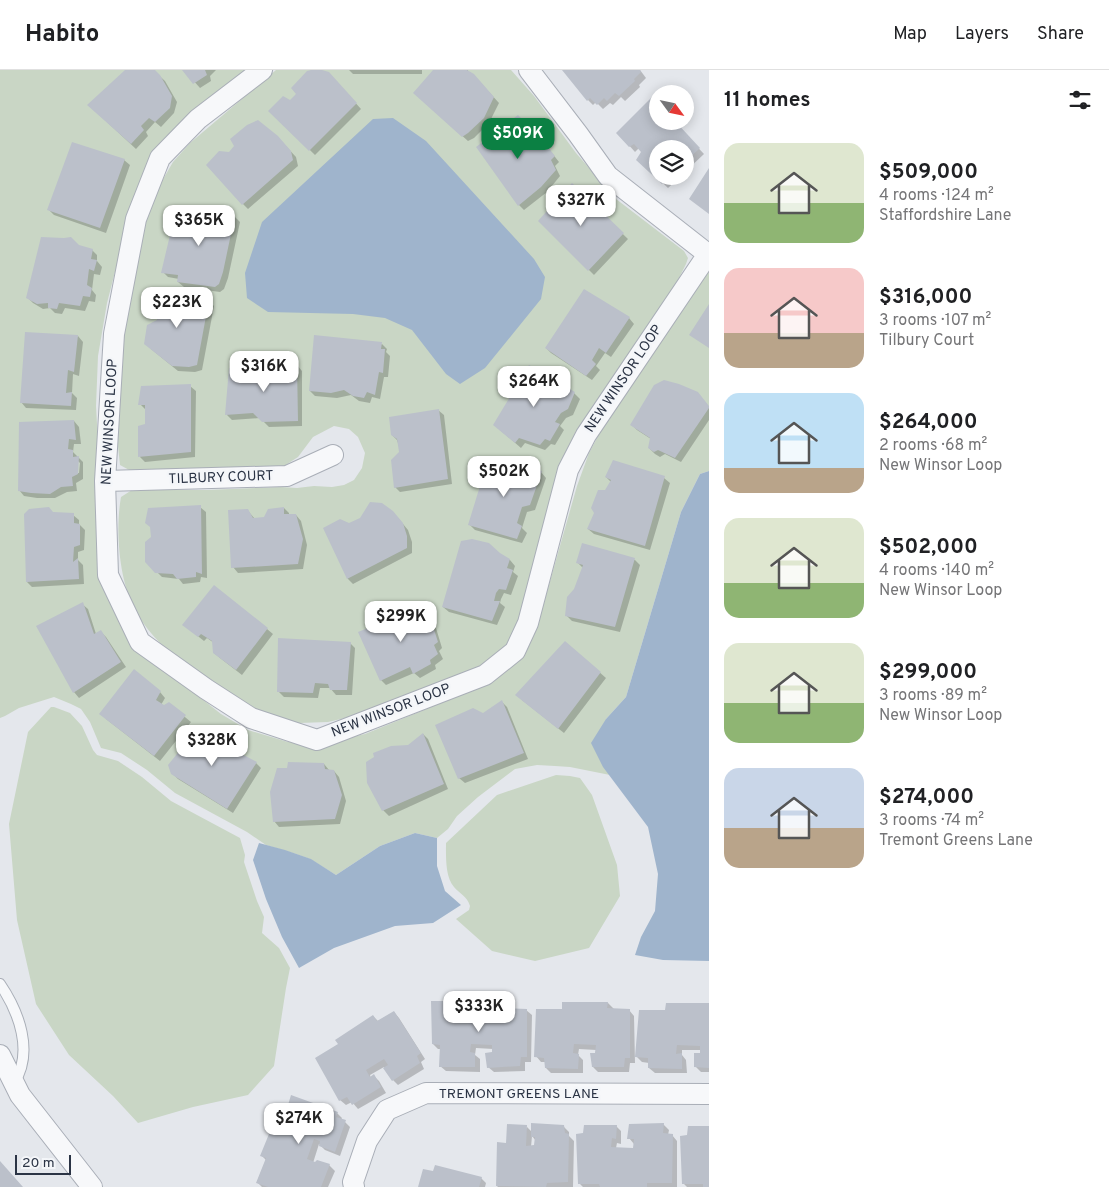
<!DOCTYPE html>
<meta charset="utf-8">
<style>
body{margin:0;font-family:Overpass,sans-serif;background:#f2f2f2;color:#202124;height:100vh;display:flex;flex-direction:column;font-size:19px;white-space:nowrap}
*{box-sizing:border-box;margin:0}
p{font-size:16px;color:#757577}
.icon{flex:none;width:28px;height:28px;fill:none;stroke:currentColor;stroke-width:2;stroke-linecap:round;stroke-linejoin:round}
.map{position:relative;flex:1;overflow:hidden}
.panel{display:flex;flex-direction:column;background:#fff;width:400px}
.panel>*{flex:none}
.needle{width:32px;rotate:123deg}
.buttons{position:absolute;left:649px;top:15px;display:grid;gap:10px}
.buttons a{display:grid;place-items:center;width:45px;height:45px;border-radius:50%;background:#fff;box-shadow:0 2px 12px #0003;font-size:25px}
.scale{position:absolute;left:15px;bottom:12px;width:56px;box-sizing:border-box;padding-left:5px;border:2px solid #2b3445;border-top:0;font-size:14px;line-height:18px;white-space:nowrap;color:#2b3445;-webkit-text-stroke:4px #f4f6f9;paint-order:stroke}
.price{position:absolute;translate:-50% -42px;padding:0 11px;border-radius:10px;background:#fff;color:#222;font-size:16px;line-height:32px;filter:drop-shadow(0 1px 2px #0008)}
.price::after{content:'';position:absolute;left:50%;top:30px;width:15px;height:11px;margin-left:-8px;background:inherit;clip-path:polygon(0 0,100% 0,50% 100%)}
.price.current{background:#0b8043;color:#fff}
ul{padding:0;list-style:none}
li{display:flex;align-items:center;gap:15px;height:125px;padding:0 15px}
li span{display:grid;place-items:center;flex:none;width:140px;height:100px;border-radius:15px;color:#555}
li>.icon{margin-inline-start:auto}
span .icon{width:60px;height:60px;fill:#fffc;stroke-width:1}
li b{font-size:21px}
h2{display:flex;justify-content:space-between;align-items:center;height:60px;padding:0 15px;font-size:21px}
header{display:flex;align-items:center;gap:30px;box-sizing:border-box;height:70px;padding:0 25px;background:#fff;border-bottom:1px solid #e0e0e0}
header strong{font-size:24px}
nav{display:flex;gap:28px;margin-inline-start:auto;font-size:18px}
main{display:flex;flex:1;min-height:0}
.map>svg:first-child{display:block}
.green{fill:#c9d6c5}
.water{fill:#9fb4cc}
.shadow{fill:#0003;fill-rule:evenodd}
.building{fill:#bbc0ca}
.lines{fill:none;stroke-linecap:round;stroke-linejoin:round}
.lane-casing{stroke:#a9aeb7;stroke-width:12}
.street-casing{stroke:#a9aeb7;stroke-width:22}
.lane{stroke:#f7f8fa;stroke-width:10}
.street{stroke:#f7f8fa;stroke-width:20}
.labels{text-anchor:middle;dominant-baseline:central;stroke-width:5;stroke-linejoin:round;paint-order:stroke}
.street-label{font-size:14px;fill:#2b3445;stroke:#f4f6f9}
</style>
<header>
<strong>Habito</strong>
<nav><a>Map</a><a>Layers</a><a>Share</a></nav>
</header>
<main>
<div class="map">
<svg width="709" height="1117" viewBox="0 0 709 1117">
<rect width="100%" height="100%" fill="#e4e7ec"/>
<!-- green -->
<path class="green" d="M0 0H248L207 32 127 145 117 194 107 233 98 286 96 336 106 516 159 595 221 644 248 660 288 672 324 673 365 664 493 612 514 594 537 557 577 416 589 383 605 353 660 272 700 208 709 202V401L700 404 681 442 626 627 606 649 602 694 610 705 570 697 555 696 537 695 515 699 478 727 457 746 448 759 437 768 415 763 380 776 336 805 310 789 296 784 266 775 247 762 175 723 147 700 121 683 101 678 90 652 81 639 71 634 54 627 19 638 5 646 0 648Z
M276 0H511L534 26 576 83 616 129 684 181 688 188 686 194 679 208 656 244 606 317 578 361 515 559 507 575 488 592 467 602 358 645 328 652 299 653 274 649 246 636 161 574C152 565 144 555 137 544 119 513 115 461 121 427L132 420H207L281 417 297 418 314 416 332 417 344 415 354 410 362 398 365 383 358 367 349 359 334 356 313 367 298 387 281 398 131 401 120 395 117 367 118 284 149 138 155 123 173 92 190 73Z
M51 637H54L70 643 82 656 93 680 97 685 118 691 142 707 171 731 197 745 240 768 245 785 244 792 257 831 264 847 262 863 279 878 290 898 286 918 274 996 248 1025 193 1037 138 1053 113 1026 69 985 36 934 17 850 9 754 28 662Z
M556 705 570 706 580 708 592 725 617 795 620 826 589 878 535 891 492 881 456 849 469 840 470 836C467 826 460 824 454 817 445 807 446 786 446 773L497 725Z"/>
<!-- water -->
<path class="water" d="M393 48 426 71 534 189 545 207 541 229 485 298 460 314 446 304 412 260 385 248 353 244 268 242 247 228 245 203 262 152 373 49Z
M709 401V891L663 890 635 885 641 867 655 841 658 804 648 757 603 697 591 673 606 649 626 627 681 442 700 404Z
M415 763 437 768V796L445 821 461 835 433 853 395 856 334 878 299 898 282 867 266 829 253 790 259 773 285 780 311 789 336 805 380 776Z"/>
<!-- shadow -->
<path class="shadow" d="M127 0H153L165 11 177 32 174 43 161 57 155 52 146 62 148 66 136 79 94 40Z
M184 0H216L210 6 211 11 200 18Z
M315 0H319L334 9 361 39 315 85 270 41 291 31Z
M349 0H422V4H353Z
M435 0H468V2L479 11 499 33 489 53 474 68 468 71 420 28Z
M564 0H640L646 8 639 15 640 17 625 31 621 27 613 35 610 33 603 39 596 32 593 35 588 30Z
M518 47 536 65 533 70 537 75 548 78 559 92 555 96 560 106 547 122 524 140 519 135 478 77Z
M658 51H673L704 84 685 102V79H658V106H681L668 118 638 89 643 82 639 78 635 82 618 63Z
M283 73 296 87 298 96 248 139 243 134 230 83Z
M124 90 130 95 106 163 54 145 49 140Z
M572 115 628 169 594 205 540 151Z
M234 146 240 152 228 208 224 219 220 222 184 217 178 212 179 209 168 207 163 202Z
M79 176 92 180 97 185V191L102 197 100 205 94 204 92 220 96 225 95 232 89 231 85 241 65 238 62 244 55 243 50 238 43 239 33 233 27 227Z
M585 221 629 248 634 254 611 287 605 283 596 296 600 300 592 310 551 283 546 278Z
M158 222 209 231 214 236 202 300 195 302 178 301 151 279 159 244H158L153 239Z
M78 266 83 272 79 306 73 304 72 323 77 328 76 340 26 338 21 332Z
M382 274 387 279 386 282 390 286 388 307H384L380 329 372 327 370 333 359 331 351 325 337 328 315 326 310 321Z
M297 295 302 301V356L269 357 260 348 232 350 227 345 230 299Z
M529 297 574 323 580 329 573 345 566 348 560 356 564 360 555 375 551 374 545 380 525 373 521 378 500 360Z
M190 316 196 321 195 387 145 392 140 387 146 355 145 339 140 334Z
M709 336V350L681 392 665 384 660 387 655 384 649 378 651 369 637 360 632 355Z
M438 340 444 345 452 414 400 422 395 417 401 382 397 370 392 365Z
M74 351 79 357 81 374H74L73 382 83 392V409L76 413 77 421 67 422 55 428H37L24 426 19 420ZM77 390 80 393 79 403H77Z
M541 402 546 408 535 440 527 442 522 458 527 463 522 473 475 460 470 455Z
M606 407 664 408 670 413 650 480 594 464 588 459 611 412Z
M200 437 206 442 207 508 201 507 200 512 183 514 179 509 162 507 147 492Z
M284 438 289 443V445H296L301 451 307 475 303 499 238 503 233 497 248 441 255 449H265Z
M53 443 73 445 79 450V454L85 460 84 480 78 482V490L83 495 84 514 32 517 27 512Z
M398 448 408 460 412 472V483L353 514 348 509 324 458Z
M583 475 635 490 640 495 620 562 572 551 566 545 583 498 578 493Z
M499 484 510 490 515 496 513 502 518 506 511 525 504 523 501 529 500 533 505 537 497 555 449 542 443 537Z
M82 534 88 539 96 564 101 562 106 567 126 597 79 628 74 622 38 556Z
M427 542 433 548 442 578 439 581 443 589 435 595 436 599 420 608 414 603 386 615 381 610Z
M184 555 267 559 273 564 242 605 220 588 214 583V573L207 568 204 571Z
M565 572 606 608 564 663 522 630Z
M350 573 355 578 352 625H336L330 618H320L318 628 284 627 278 621Z
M160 622 165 628 161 635 164 637 169 634 191 652 160 691 106 649Z
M502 632 507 637 528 689 465 713 459 708 483 644Z
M423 664 428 669 448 719 389 746 383 740 409 676Z
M208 667 228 671 234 677 233 681 256 693 261 698 233 743 178 709 172 703Z
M324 694 329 700 334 701 339 707 346 731 340 754 279 757 274 751Z
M503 933 509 938V940H526L532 945 531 992H525V1001L494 1002 488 997 493 983V979L476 978 475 985 480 989V1002L446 1001 440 996 441 979H438L433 974Z
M608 933 614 939 629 940 634 946 635 993H630L629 1002H598L593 997 596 980 579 979 578 985 583 990V1003H551L546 998V992H541L536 986 563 940Z
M709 934V1002H701L696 997 701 984V980H682V985L686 990 687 1003H655L649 998V993L642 992 637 987 666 941Z
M394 942 399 948 425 989 421 992 424 999 398 1015 393 1010 384 997 370 1005 371 1008 374 1006 379 1011 386 1023 358 1039 352 1032 346 1035 340 1030V974L373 946 378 951Z
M337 1043 342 1048 341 1050 345 1052 350 1057 340 1086 325 1080 319 1074 313 1093 329 1095 335 1101 328 1117H262L257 1112 266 1090 261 1085 286 1046Z
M663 1054 669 1060 668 1065H672L677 1071V1117H583L580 1114 616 1056 621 1061V1074L617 1073 616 1078 634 1079V1074L629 1068Z
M527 1057 532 1062 564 1057 569 1062V1066L574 1071 573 1117H498L497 1116ZM532 1066 536 1071 535 1076 531 1077Z
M709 1057V1117H687L683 1113 688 1066Z
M481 1108 486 1113 485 1117H420Z"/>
<!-- building -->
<path class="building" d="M125 0H155L160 5 172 26 170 38 155 52 149 48 141 56 144 60 131 74 87 35Z
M182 0H205L207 5 193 14Z
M311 0H322L329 2 357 33 309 81 268 41 283 26 290 30 296 24 291 18 307 1Z
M433 0H467L474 4 494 27 484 48 468 63 462 67 413 23Z
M562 0H640L641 2 634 9 635 11 619 26 615 23 607 31 604 28 597 35 590 28 587 31Z
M652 27 658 33V51H675L700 78 685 92V79H658V106H670L662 114 636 90 641 82 634 74 629 77 616 63Z
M518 45 532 59 528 64 537 73 543 71 555 86 551 90 556 100 541 117 518 136 476 77Z
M258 50 278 66 291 81 293 90 242 135 206 95 219 81 229 82 234 76 230 69 247 55Z
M72 72 125 89 100 158 47 140Z
M709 98V144L689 129Z
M572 113 624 163 588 201 538 151Z
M194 137 235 145 223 202 219 214 215 217 177 212 178 205 161 203 175 144 189 145Z
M41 167 64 168 71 167 79 175 93 179 91 189 97 190 94 201 89 199 87 215 92 218 90 227 83 226 80 236 59 233 57 239 48 238V233L37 234 26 228Z
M584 219 630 247 606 283 599 278 592 290 596 294 586 306 545 278Z
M157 221 209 230 197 295 189 297 172 296 144 274 147 255 157 250 159 238 151 240Z
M709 234V278L689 265Z
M25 262 78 265 74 302 68 300 66 323 72 322 71 336 20 333Z
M314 265 382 272 381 279H385L383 303 379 302 375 325 367 322 364 328 353 326 344 320 331 323 309 321Z
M297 294 298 351 262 352 253 343 225 345 229 298Z
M529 295 575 322 568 339 561 343 555 352 560 354 550 371 545 369 540 375 519 368 515 373 493 355Z
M664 310 679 314 698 322 709 336V338L675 388 658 380 654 382 648 378 650 368 630 355 654 315Z
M191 314V382L138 387V356L145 354V335H138L141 316Z
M439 339 448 409 394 418 391 390 399 382 397 369 391 365 389 347Z
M74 350 76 370 69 369 68 379 73 380V387L79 386 78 404 72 407 73 416 61 417 50 424 31 423 18 421 19 352Z
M488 390 542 401 530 435 522 437 517 453 522 456 517 469 468 455Z
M613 390 665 406 645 476 587 459 594 443 591 438 598 420H605L611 410 605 407Z
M370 432 382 433 393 441 403 453 407 466V478L347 509 323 458 340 449 349 453 360 448Z
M201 435 202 504 196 502V507L177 509 173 504 155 503 145 492V472L151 467 150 457 145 453 148 438Z
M49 437 53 442 74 443V453L80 454V475L74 477 73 492 78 488 79 509 26 512 24 444 29 439Z
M284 437V444H296L303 469 298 494 231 498 228 440 248 439 253 448 264 447 268 439Z
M472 469 489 473 500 483 510 489 507 498 513 500 506 520 499 519 496 523 494 531H500L492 551 442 537 461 471Z
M582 473 635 488 615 557 565 546 567 527 574 519 583 495 576 493Z
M214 515 268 558 236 600 213 583 212 571 201 564 198 567 182 555Z
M83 532 94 564 101 560 121 592 73 623 36 556Z
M422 536 428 541 438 572 434 575 438 584 430 590 431 594 413 604 410 597 380 611 358 562Z
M278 568 351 572 347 620H330L328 614 315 613 313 623 277 622Z
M565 571 601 602 558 659 515 625Z
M134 599 161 621 156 630 164 635 169 632 186 645 154 686 99 644Z
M502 630 524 683 458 709 435 655 473 638 483 643Z
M201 661 208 665 214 661 229 670 228 677 257 692 227 739 171 704 168 695 185 674Z
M423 663 444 714 382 741 367 713 366 692 374 687 373 683 391 676 408 675Z
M288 692 324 693 325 699 334 700 342 725 335 749 273 752 270 722 277 698H287Z
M431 931H504L505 938 527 939V987H521L520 996 487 998 485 983 492 982V975L471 974 470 982 475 983V997H439L440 975 432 974Z
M562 932H608L607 938 630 939V988H625L624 997H592L590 983H595L596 975 574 974 573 983 579 984 578 999 545 998 544 988 534 987 536 939H562Z
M666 933H709V998L694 997V983H700V976L677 975 676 984 682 983V999L648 998V988L635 987 639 940H665Z
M394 941 421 983 417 986 420 993 392 1011 383 998 388 995 384 989 366 1000 370 1007 374 1004 381 1017 352 1035 347 1027 339 1031 315 988 338 974 335 970 373 945 377 951Z
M291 1025 338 1042 336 1047 346 1050 335 1082 319 1076 320 1071 314 1069 307 1089 315 1092 317 1090 330 1094 321 1117H268L256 1113 266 1088 260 1086 278 1042 285 1045Z
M531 1053 564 1055 565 1063 569 1064 568 1112 547 1113 546 1117 496 1116 497 1072 506 1073 507 1054 527 1055 526 1076 534 1075 535 1067H531Z
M664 1053 663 1063 673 1064 672 1113H647V1117H600L599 1114H578L576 1064 583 1063 584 1055H617L616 1069 612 1068 611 1077 633 1078 634 1069H627L629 1054Z
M688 1056H709V1117H703V1114H682L680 1066 687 1065Z
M0 1091 23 1117H0Z
M435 1095 482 1107 479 1117H418L423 1099 433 1101Z"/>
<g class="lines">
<!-- lane casing -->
<g class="lane-casing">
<path id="lane" d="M0 914C19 942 34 982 14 1013"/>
</g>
<!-- street casing -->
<g class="street-casing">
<path id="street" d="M262 0 198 49 160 88 136 149 114 264 105 411 108 505 140 572 206 619 251 648 317 670 485 605 515 581 528 553 568 400 586 365 708 184
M529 0 578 64 608 106 709 185
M105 411 287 406 333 385
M0 985 20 1025 92 1117
M354 1117 353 1112 367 1071 387 1040 426 1023 709 1024"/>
</g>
<!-- lane -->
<use href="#lane" class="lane"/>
<!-- street -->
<use href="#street" class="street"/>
</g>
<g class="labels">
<!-- street labels -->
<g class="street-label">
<text transform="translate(624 309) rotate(-56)">NEW WINSOR LOOP</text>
<text transform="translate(110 352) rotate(-87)">NEW WINSOR LOOP</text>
<text transform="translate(221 408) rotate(-2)">TILBURY COURT</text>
<text transform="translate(391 641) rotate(-21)">NEW WINSOR LOOP</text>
<text x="519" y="1024">TREMONT GREENS LANE</text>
</g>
</g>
</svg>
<div class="buttons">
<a><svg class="needle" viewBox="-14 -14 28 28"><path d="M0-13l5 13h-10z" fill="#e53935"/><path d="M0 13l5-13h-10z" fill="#757577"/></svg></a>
<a><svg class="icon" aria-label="layers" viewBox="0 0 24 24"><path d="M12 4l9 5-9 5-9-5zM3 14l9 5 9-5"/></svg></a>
</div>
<div class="scale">20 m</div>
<b class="price current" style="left:518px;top:90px">$509K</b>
<b class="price" style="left:581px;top:157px">$327K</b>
<b class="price" style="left:199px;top:177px">$365K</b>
<b class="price" style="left:177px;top:259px">$223K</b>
<b class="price" style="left:264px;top:323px">$316K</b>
<b class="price" style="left:534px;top:338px">$264K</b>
<b class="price" style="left:504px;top:428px">$502K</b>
<b class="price" style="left:401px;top:573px">$299K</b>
<b class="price" style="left:212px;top:697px">$328K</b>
<b class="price" style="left:479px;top:963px">$333K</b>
<b class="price" style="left:299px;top:1075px">$274K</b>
</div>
<section class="panel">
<h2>11 homes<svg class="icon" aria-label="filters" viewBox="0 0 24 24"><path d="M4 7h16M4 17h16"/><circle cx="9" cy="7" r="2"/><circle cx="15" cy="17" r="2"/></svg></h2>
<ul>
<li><span style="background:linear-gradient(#dfe7d0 60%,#8fb573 0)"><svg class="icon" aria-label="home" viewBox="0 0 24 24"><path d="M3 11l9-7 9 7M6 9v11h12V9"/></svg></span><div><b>$509,000</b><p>4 rooms · 124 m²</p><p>Staffordshire Lane</p></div></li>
<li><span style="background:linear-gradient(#f6c9c9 65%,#b9a48a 0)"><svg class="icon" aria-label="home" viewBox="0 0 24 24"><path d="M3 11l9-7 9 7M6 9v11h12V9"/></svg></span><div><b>$316,000</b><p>3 rooms · 107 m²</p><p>Tilbury Court</p></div></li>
<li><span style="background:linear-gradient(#bfe0f5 75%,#b9a48a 0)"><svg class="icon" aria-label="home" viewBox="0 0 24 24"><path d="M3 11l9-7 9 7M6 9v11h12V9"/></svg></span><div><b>$264,000</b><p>2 rooms · 68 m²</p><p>New Winsor Loop</p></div></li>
<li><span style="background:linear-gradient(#dfe7d0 65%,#8fb573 0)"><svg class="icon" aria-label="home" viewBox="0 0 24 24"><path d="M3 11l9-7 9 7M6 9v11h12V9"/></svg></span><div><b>$502,000</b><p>4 rooms · 140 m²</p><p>New Winsor Loop</p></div></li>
<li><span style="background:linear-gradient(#dfe7d0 60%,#8fb573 0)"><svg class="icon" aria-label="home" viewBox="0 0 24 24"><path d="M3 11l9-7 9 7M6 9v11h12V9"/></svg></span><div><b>$299,000</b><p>3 rooms · 89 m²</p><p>New Winsor Loop</p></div></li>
<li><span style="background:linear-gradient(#c9d6e8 60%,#b9a48a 0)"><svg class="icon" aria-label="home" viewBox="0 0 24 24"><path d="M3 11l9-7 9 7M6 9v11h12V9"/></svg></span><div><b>$274,000</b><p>3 rooms · 74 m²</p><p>Tremont Greens Lane</p></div></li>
</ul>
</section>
</main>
